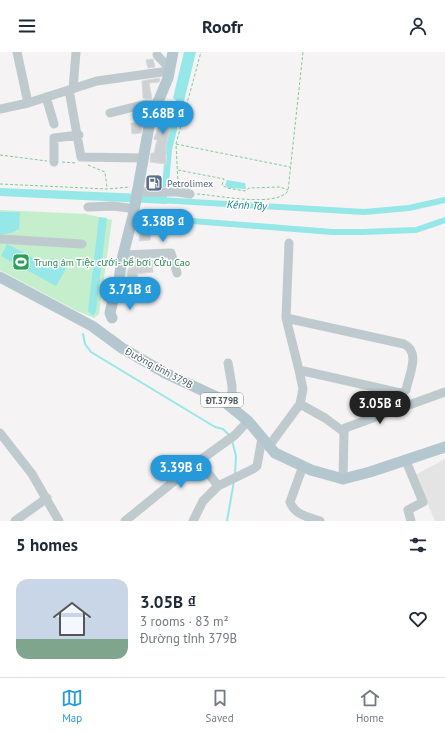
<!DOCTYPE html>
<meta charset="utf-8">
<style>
body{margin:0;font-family:"PT Sans",sans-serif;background:#f6f6f7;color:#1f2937;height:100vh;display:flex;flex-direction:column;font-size:15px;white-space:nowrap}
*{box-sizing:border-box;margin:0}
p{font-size:13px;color:#747a83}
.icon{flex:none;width:22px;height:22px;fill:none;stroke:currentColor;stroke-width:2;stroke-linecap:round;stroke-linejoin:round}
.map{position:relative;height:469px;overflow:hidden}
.drawer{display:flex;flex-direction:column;background:#fff;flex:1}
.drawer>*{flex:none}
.price{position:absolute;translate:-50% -34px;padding:0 9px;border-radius:14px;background:#2699db;color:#fff;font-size:13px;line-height:26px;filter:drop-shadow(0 1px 2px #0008)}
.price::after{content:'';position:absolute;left:50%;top:24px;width:12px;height:9px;margin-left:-6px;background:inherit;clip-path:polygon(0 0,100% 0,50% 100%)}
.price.active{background:#222;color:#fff}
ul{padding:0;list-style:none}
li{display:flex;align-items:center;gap:12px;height:100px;padding:0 16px}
li span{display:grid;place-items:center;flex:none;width:112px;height:80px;border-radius:12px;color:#555}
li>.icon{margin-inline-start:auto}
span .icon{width:48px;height:48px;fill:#fffc;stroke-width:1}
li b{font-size:17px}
h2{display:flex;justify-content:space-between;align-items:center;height:48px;padding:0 16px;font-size:17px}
header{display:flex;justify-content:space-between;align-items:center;height:52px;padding:0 16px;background:#fff;font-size:18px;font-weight:800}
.dock{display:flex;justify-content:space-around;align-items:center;height:56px;border-top:1px solid #e0e1e3;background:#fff;font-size:11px;color:#747a83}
.dock a{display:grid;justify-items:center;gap:2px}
.dock .active{color:#2699db}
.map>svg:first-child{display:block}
.education{fill:#e5e4e4}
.green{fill:#c5eecd}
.water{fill:#95e7e8}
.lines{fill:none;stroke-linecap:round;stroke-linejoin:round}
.stream{stroke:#95e7e8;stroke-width:2}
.canal{stroke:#95e7e8;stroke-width:6}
.building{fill:#cdd1d4;stroke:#d7dadd}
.path{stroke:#7fcb96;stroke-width:1;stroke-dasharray:3 2;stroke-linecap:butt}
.minor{stroke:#bfcace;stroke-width:9}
.major{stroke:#b4c7cf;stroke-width:11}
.labels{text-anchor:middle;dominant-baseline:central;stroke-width:3;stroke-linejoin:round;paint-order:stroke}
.shield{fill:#fff;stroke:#818c8f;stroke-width:1}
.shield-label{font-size:9px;font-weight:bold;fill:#4b5a5f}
.service-label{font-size:10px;fill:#4e5e75;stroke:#fff;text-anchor:start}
.leisure-label{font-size:10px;fill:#27864d;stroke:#fff;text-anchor:start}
.street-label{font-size:10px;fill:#4b5a5f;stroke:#fff}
.water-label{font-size:11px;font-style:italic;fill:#148182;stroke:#fff}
</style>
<header><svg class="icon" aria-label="menu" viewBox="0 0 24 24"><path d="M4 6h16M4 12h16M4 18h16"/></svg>Roofr<svg class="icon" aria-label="person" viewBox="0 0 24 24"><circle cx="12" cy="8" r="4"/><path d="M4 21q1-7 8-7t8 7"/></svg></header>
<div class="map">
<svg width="445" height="469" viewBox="0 0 445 469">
<rect width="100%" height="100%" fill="#f5f3f3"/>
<!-- education -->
<path class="education" d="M445 407V469H435L415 423Z"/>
<!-- green -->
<path class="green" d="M0 158 86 162 112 168 99 262 94 266 75 258 0 218Z"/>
<!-- water -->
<path class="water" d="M184 0H196L172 98 169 131H166V135H162L164 112H166L167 103H164L176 48 173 46Z
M227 128 245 131 246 137 228 136 225 133Z
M0 136 167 143V152L0 144Z
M0 160H20L19 177 11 181 0 183Z
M99 165 107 166 96 259 93 264 88 259Z
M7 192 47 213 51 206 67 215 56 234 1 204Z"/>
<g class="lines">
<!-- stream -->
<path class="stream" d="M83 282 85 292 91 300 215 375 223 377 230 384
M232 388 236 404 235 423
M227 469 234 429"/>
<!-- canal -->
<path class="canal" d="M159 148 364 160 409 156 445 148
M180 168 332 180H362L416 178 445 168"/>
</g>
<!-- building -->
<path class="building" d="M153 7 155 15 148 16 146 8Z
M160 26 159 30 149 31 152 47 143 46 142 29Z
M165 52 175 55 166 94V112L150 110 151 101H154L157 88 154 87Z
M147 58 144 60 141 81 132 82 131 71H135L134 61Z
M148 125 160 127 161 134 147 133Z
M147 169 153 170 150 188 139 189 141 172 146 173Z
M152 208 153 220 137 222 138 229 128 230 127 222 128 217H129V209Z"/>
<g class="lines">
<!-- path -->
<path class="path" d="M176 92 290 115
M0 103 47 109
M62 110 77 111
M88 113 105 120 107 136
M178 118 224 127 222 133 227 136 245 139 249 136 280 135 288 138
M0 132 107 137 130 135
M178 132 176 92 201 0
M197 142C217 143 275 156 288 139L303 0"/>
<!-- minor -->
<path class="minor" d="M17 0 28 51 97 29 169 19
M157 3 169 16
M73 37 76 0
M69 38 81 105 142 106
M46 45 54 72
M0 57 28 51
M110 61 146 52 157 53
M54 110V86L79 83
M136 140H178L190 142
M88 155 113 154 129 156
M0 187 82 192
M123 203 171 201 177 221
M286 266 404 292C421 300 409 323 406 338L401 341 396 340 299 318 286 266 289 191
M228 311 232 334V356
M299 318 303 337 300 352 325 366 344 380
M0 381 32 422 59 469
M269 394 300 352
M406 409 423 450 408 458 411 469
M303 414 290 450C295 463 308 465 320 469
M343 427 344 380 345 376 445 340
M218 434 253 417 257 414 262 386
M15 469 47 446
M125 469 199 409 235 383 248 369
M193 469 203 449 218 434 199 409"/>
<!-- major -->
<path class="major" d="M0 225 92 274 122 296 165 321 221 347 248 369 275 401 311 418 343 427 370 420 445 395
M112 266 110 261 113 248 117 242 122 207 133 164 150 69 168 26 173 0"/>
</g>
<!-- icons -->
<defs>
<g id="fuel-square" transform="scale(0.9)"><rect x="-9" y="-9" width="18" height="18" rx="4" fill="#5c6f8a" stroke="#fff"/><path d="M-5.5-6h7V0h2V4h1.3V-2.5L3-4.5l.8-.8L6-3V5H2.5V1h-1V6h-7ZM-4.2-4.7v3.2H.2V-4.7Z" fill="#fff"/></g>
<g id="stadium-square" transform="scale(0.9)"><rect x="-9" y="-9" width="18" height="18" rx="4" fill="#2e9e5b" stroke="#fff"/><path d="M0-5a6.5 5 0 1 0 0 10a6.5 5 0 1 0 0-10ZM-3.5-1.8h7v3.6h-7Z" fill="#fff"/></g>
</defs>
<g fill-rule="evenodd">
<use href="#fuel-square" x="154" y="131"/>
<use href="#stadium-square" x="21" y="210"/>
</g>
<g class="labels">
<!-- shield labels -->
<rect class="shield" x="201" y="341" width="42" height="14" rx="3"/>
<g class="shield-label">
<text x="222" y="348">ĐT.379B</text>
</g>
<!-- service labels -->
<g class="service-label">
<text x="167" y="131">Petrolimex</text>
</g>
<!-- leisure labels -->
<g class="leisure-label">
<text x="34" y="210">Trung âm Tiệc cưới- bể bơi Cửu Cao</text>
</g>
<!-- street labels -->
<g class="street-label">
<text transform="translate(159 316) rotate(28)">Đường tỉnh 379B</text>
</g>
<!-- water labels -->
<g class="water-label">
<text transform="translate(247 153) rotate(3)">Kênh Tây</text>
</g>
</g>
</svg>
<b class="price" style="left:163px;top:83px">5.68B ₫</b>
<b class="price" style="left:163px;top:191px">3.38B ₫</b>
<b class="price" style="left:130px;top:259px">3.71B ₫</b>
<b class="price active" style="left:380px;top:373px">3.05B ₫</b>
<b class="price" style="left:181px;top:437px">3.39B ₫</b>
</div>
<section class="drawer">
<h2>5 homes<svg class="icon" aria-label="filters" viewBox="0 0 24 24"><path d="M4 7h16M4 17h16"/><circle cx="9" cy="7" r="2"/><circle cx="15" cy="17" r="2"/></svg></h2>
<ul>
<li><span style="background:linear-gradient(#c9d6e8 75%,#7fa58c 0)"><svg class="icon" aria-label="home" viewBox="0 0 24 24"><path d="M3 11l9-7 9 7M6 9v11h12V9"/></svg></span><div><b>3.05B ₫</b><p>3 rooms · 83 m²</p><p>Đường tỉnh 379B</p></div><svg class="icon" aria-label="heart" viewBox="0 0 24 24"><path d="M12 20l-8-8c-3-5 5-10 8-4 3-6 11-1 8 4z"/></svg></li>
</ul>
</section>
<nav class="dock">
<a class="active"><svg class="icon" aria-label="map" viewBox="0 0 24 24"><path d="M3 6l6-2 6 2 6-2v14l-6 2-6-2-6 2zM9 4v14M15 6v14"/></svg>Map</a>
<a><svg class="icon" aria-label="saved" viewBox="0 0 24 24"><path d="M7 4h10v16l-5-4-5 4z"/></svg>Saved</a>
<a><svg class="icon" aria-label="home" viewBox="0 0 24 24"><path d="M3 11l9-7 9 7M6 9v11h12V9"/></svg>Home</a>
</nav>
